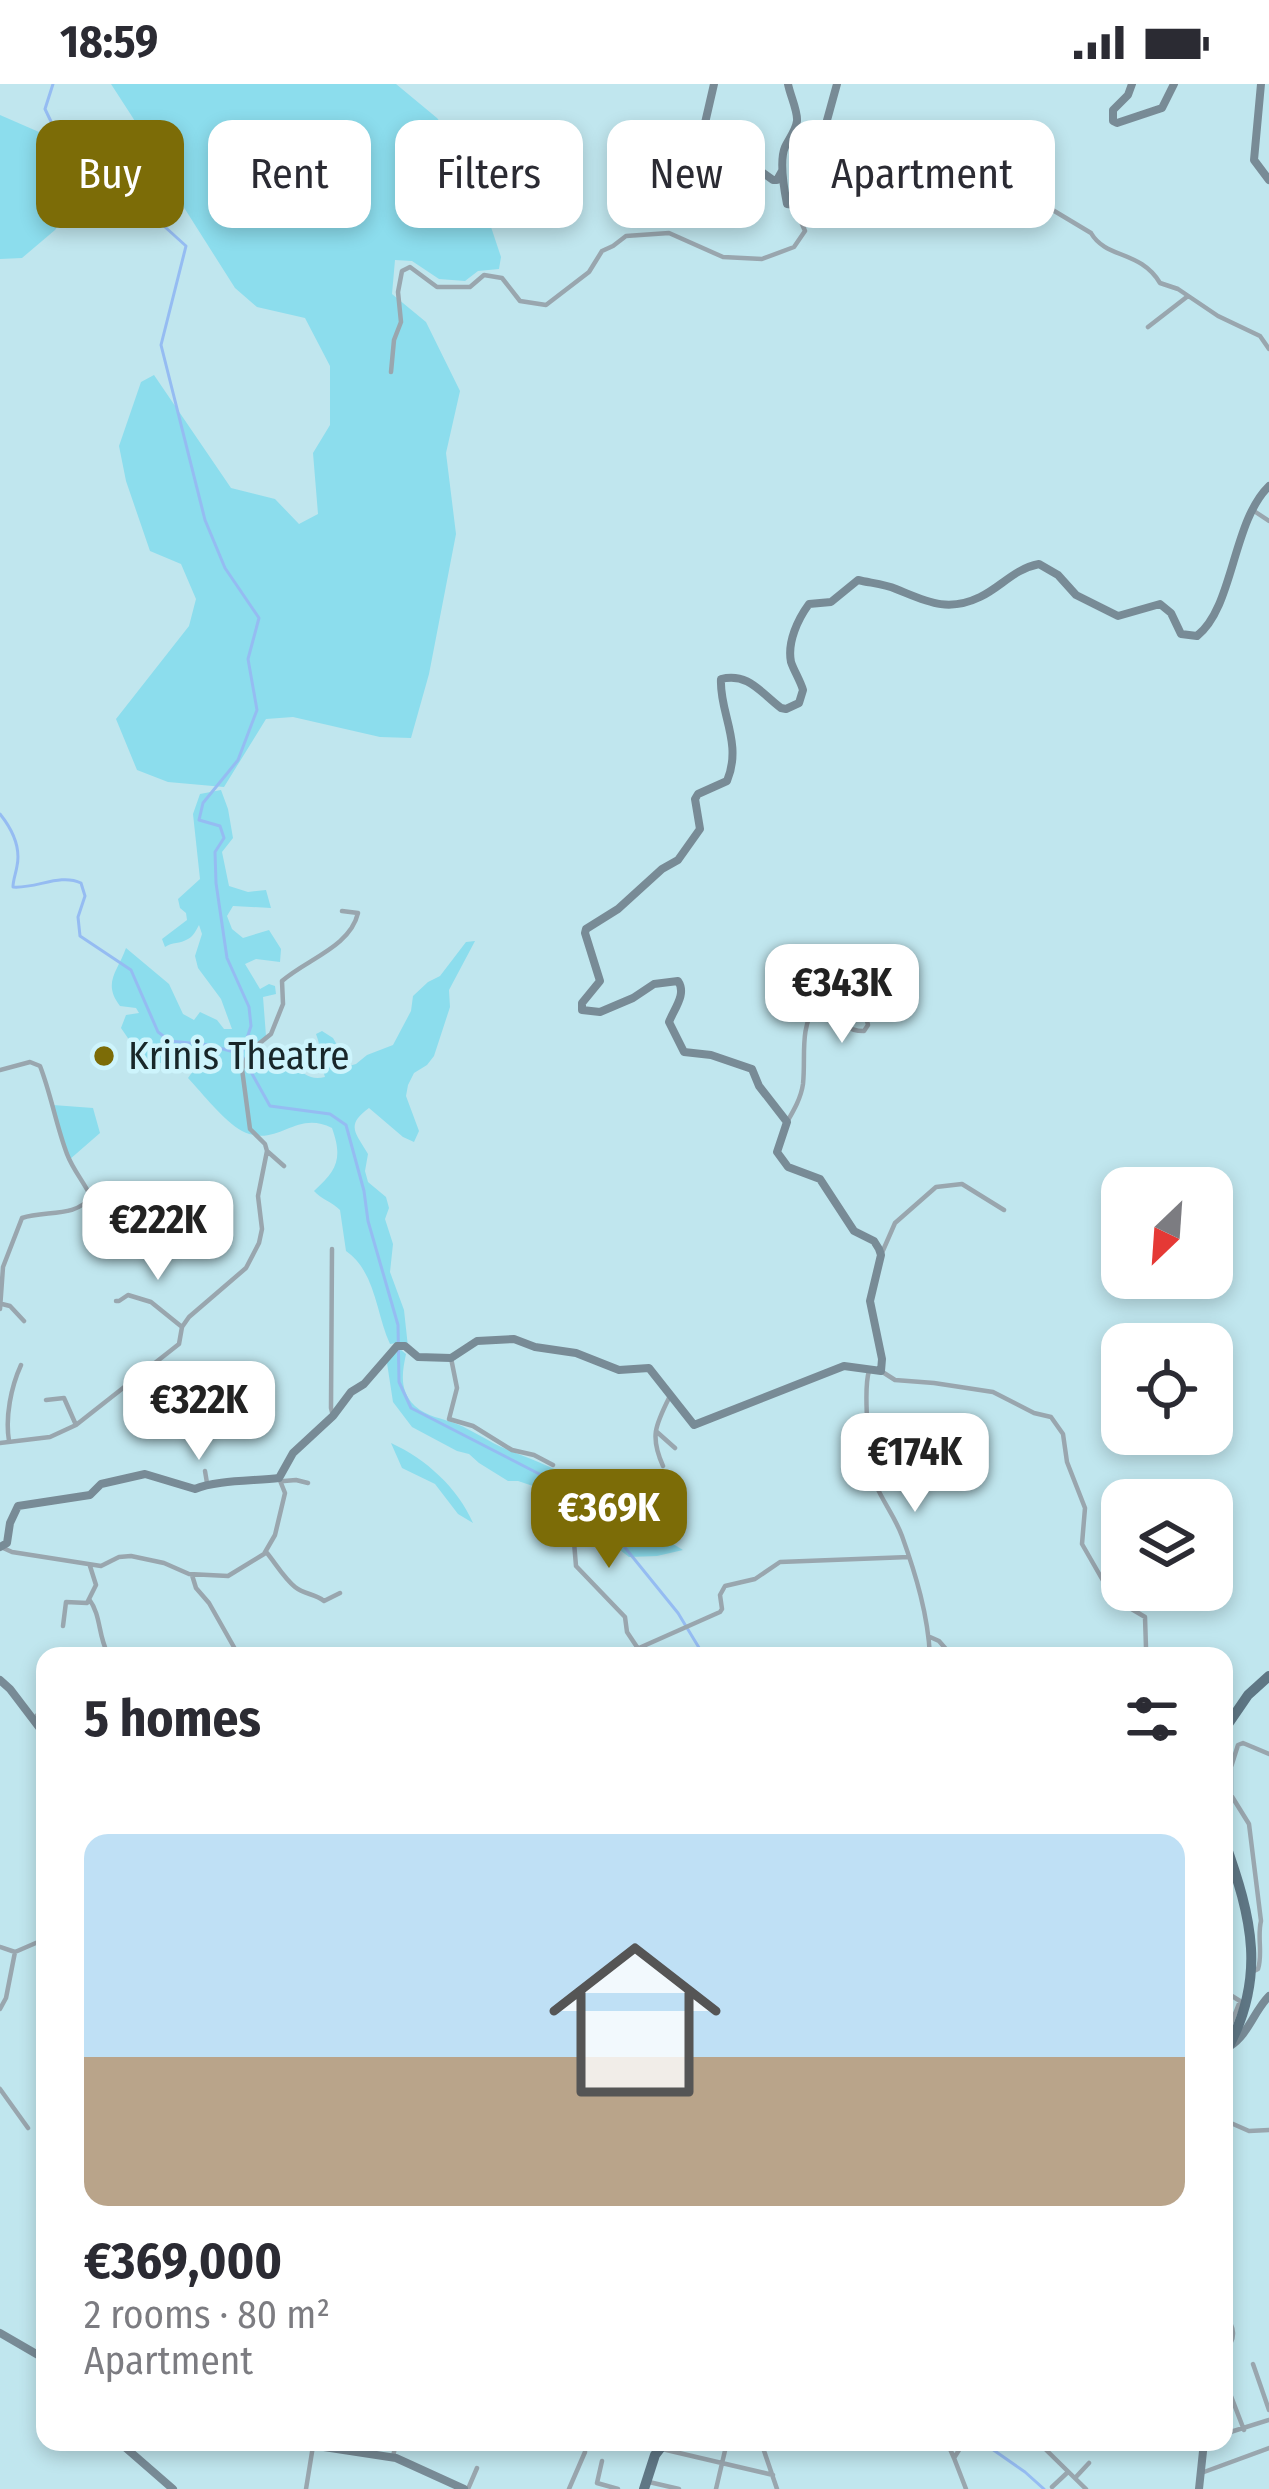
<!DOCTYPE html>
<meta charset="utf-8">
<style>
body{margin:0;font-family:"Fira Sans Condensed",sans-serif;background:#f7f7f7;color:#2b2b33;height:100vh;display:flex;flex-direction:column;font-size:45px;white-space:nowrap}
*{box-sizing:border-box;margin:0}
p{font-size:39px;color:#7c7c81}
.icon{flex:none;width:66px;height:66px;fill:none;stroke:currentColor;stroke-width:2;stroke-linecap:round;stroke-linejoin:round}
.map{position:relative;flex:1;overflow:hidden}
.side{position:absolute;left:36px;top:1563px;width:1197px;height:804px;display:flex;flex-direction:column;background:#fff;border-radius:24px;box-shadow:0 6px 18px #0003}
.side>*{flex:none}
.top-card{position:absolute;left:36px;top:36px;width:1197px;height:108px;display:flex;gap:24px}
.needle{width:78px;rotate:205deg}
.fabs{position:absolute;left:1101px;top:1083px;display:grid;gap:24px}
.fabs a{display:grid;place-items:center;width:132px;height:132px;border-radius:24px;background:#fff;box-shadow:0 6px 18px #0003;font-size:60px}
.price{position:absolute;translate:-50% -102px;padding:0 27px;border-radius:24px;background:#fff;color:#222;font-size:39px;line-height:78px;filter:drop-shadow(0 3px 6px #0008)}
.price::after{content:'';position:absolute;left:50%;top:72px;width:36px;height:27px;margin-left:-18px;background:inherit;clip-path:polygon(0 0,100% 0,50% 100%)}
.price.active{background:#7c6c07;color:#fff}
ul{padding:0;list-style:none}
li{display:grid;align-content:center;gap:24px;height:636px;padding:0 48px}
li span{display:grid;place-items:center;height:372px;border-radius:24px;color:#555}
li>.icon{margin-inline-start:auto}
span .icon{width:216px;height:216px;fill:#fffc;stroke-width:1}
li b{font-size:51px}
h2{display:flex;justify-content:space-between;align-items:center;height:144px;padding:0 48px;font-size:51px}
.chip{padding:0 42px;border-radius:24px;background:#fff;box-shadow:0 6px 18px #0003;font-size:42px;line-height:108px}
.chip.active{background:#7c6c07;color:#fff}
.status{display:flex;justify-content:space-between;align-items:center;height:84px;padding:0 60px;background:#fff;direction:ltr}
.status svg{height:33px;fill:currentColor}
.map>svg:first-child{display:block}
.green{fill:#8cdded}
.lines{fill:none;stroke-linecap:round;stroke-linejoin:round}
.stream{stroke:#95bcf2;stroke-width:3}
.street{stroke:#99a6ae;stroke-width:4.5}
.secondary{stroke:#788b96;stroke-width:8}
.primary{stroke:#5f7785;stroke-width:10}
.poi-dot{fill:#7c6c07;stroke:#cdf4fc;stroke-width:4.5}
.labels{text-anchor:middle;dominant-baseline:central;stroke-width:9;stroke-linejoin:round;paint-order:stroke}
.poi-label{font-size:39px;fill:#182629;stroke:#cdf4fc;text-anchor:start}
</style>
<div class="status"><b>18:59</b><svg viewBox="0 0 49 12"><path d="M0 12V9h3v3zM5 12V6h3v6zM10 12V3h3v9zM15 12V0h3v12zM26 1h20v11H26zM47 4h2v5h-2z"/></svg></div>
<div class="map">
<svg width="1269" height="2405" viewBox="0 0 1269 2405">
<rect width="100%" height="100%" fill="#c0e6ee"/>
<!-- green -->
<path class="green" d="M111 0H396L437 34 467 71 501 173 499 185 478 187 465 197 439 195 412 177 395 176 392 210 426 238 460 307 446 369 456 450 429 590 411 654 380 653 293 633 266 635 224 703 168 698 137 686 116 635 189 542 196 515 181 480 150 467 126 397 119 362 141 298 154 291 231 404 275 415 299 440 318 430 313 369 330 341V282L305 234 257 223 235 204 164 92 133 34Z
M0 31 39 48 74 90 72 121 55 146 22 174 0 175Z
M221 706 228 725 233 754 222 768 229 802 248 808 266 806 271 824 233 822 227 832 232 845 243 854 269 846 281 865 280 878 256 875 245 880 260 905 269 900 275 902 276 910 263 913 266 952 245 973 252 989 281 963C297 976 300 999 325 993 320 979 322 965 316 950L322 947 333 954 349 982 356 980 367 971 393 961 411 927 413 912 428 898 440 892 466 858 475 857 449 906 450 923 434 972 427 981 414 989 408 1001 406 1012 419 1047 414 1058 403 1053 369 1024C344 1042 357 1050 368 1070L365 1087 368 1098 386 1113 389 1124 385 1135 393 1160 390 1188 404 1226 408 1263 396 1259 390 1260C376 1230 376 1188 346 1167L340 1126C332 1118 321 1115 314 1107 337 1086 343 1075 332 1044 295 1025 278 1065 242 1047 225 1038 202 1009 188 994L193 987 191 979H145L121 944 126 931 139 929 136 924 120 922C102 899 118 887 126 864L169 900 183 930 194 936 200 928 217 936 224 945H232L221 915 198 884 195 872 202 850 199 841C196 846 194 852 188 855 180 860 172 858 165 863L162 855 187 836 186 829 180 824 178 815 200 795 193 730 200 710Z
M53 1021 93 1024 100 1049 69 1076Z
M401 1266 406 1270C402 1289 399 1307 415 1322 427 1333 442 1334 457 1340 474 1347 489 1358 506 1365 529 1375 552 1382 573 1395 585 1403 587 1413 596 1423 604 1433 608 1432 619 1436 643 1448 626 1461 665 1455L683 1466 657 1472 629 1473 542 1405 518 1397H508L479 1379 469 1370 457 1367 412 1343 393 1318 387 1279 395 1268Z
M391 1359C426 1375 458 1404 473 1439L458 1430 435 1400 402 1384Z"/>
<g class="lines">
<!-- stream -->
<path class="stream" d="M53 0 45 25 56 48 83 68 101 97 143 123 186 162 161 261 205 436 225 484 259 534 248 575 257 626 238 676 203 719 199 736 220 742 224 754 215 768 216 799 227 874 249 923 251 942 242 969
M0 730C12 745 21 763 17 782 16 789 13 796 13 803 36 805 60 789 81 799L85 812 78 833 80 852 131 886 158 948 170 957 209 961 241 970 270 1022 330 1030 346 1041 364 1107 368 1137 398 1241 399 1298 411 1324 584 1413 678 1529 704 1572
M982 2358 1025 2388 1044 2405"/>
<!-- street -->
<path class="street" d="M635 51 662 41 705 39
M993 86 1002 96 1029 106 1041 119 1091 149C1106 175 1140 166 1160 199L1178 205 1218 232 1260 252 1269 265
M1148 243 1188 212
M391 288 394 256 401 238 398 208 402 187 410 183 437 203H470L484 191 502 194 520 217 546 221 589 188 602 167 613 162 626 152 669 149 723 173 762 175 794 163 805 147 794 121
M1254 427 1269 437
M0 986 30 978 40 982C51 1010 56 1041 67 1070 73 1086 84 1098 91 1113 75 1134 45 1126 22 1134L3 1183 0 1225
M787 1038C794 1026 801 1014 803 1000 806 971 799 946 816 920H822C834 933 844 947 864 947L868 941 856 890
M267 1067 284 1082
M332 1165 331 1324 333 1332
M881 1171 895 1139 936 1103 962 1100 1004 1126
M116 1217H119L128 1211 151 1218 182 1243
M2 1220 10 1222 24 1237
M451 1274 457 1304 449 1335 473 1342 512 1366 534 1371 553 1381
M869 1287C863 1306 869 1382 876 1401 883 1418 895 1433 902 1452 916 1491 928 1531 930 1572
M881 1287 895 1296 934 1299 993 1308 1034 1329 1051 1333 1063 1350 1067 1378 1085 1424 1082 1460 1113 1514 1145 1533 1146 1564 1150 1572
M46 1316 64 1314 76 1341
M657 1348 675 1364
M9 1357C5 1333 11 1303 21 1281
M0 1359 50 1353 76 1341 179 1260 182 1243 189 1233 246 1184 259 1159 262 1145 258 1112 267 1067 265 1060 250 1045 242 985 250 967 271 950 283 920 282 897C307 875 350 863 358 829L342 827
M663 1382C650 1353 655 1342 669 1314
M205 1387 207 1399
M284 1397 296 1396 308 1399
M541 1429 574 1458 576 1482 625 1533 627 1548 643 1572
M1 1463 12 1468 101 1482 119 1473 131 1472 164 1479 189 1490 228 1492 264 1470 275 1451 285 1409 279 1394
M267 1469C276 1480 284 1494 295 1503 305 1511 314 1509 324 1517L340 1509
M192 1491 196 1504 209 1519 239 1572
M89 1515C101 1531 98 1550 107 1568L146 1569 147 1572
M89 1515 96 1501 90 1482
M63 1542 66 1518 87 1519 89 1515
M930 1553 939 1557 952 1572
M639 1564 720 1528 722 1525 720 1511 725 1502 755 1495 780 1478 909 1473
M33 1636 45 1622
M1224 1776 1230 1795 1227 1801
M0 1863 15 1868 45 1855
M1254 1887 1258 1885C1263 1870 1257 1853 1261 1837L1249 1740 1231 1711V1683L1238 1661 1243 1659 1269 1670
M1224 1907 1240 1917 1224 1958
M0 1925 6 1914 15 1868
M0 2005 28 2044
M1224 2036 1249 2047 1269 2046
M1224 2231C1235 2242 1237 2256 1224 2266
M1253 2280 1269 2326
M1229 2307 1244 2346
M1224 2350 1269 2336
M761 2358 777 2405
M947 2358 954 2374
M958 2358 959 2366 954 2374 966 2405
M1038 2358 1086 2405
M662 2365 773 2391
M393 2373 396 2358
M602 2377 597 2399 618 2405
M1204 2388 1269 2364
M1075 2394 1089 2379
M649 2398 679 2405
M1052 2403 1068 2388
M306 2405 313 2362
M468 2405 477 2384
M569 2405 585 2368
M716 2405 727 2358"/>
<!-- secondary -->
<path class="secondary" d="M714 0 705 39 715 55 773 96H777L782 87
M788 0C790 11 798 27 797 37 796 46 789 55 785 63 779 77 784 105 787 120L794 121
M1132 0 1128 11 1113 26V37L1117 39 1162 24 1174 0
M1261 0 1254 76 1269 96
M794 121 800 75C807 67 815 66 821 58L837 0
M0 1463 7 1459 10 1439 18 1422 90 1411 101 1400 145 1390 195 1405C215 1396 255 1397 279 1394L293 1369 333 1332 351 1308 364 1300 397 1262H405L418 1273 451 1274 477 1257 514 1255 535 1263 576 1269 619 1286 649 1284 694 1341 844 1282 881 1287 882 1275 870 1217 881 1171 879 1165 874 1157 854 1147 820 1095 788 1083 777 1068 787 1038 759 1002 752 985 711 971 684 968 669 938C674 925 687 910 678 897L654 900 633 914 600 928 582 926V919L600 897 585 849 586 845 618 825 662 785 678 776 700 745 695 715 698 710 727 697C743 659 719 628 721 595 748 588 761 609 781 624L786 625 799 619 803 606C800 596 794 587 791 578 787 558 798 535 809 520L831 518 858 496C870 499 884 500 896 505 926 517 947 529 980 513 1001 503 1014 485 1039 480L1058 491 1076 511 1118 532 1160 520 1171 529 1181 550 1197 552C1234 523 1232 438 1269 402
M0 1596 10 1605 45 1651
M1230 1962C1248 1951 1254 1927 1269 1912
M0 2249 45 2275
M119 2358 173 2405
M291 2358 396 2374 464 2405
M1199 2405 1204 2358"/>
<!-- primary -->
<path class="primary" d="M1224 1646 1248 1611 1269 1592
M1224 1756C1252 1834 1268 1895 1224 1971
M644 2405 655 2371 665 2358"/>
</g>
<!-- markers -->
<circle class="poi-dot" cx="104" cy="972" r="12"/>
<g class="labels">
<!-- poi labels -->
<g class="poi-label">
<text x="128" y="972">Krinis Theatre</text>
</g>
</g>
</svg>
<div class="fabs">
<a><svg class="needle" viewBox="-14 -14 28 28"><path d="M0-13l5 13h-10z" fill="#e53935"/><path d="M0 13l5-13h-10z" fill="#7c7c81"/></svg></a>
<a><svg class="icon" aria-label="locate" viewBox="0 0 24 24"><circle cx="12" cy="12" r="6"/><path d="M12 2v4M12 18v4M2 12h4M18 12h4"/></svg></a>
<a><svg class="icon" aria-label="layers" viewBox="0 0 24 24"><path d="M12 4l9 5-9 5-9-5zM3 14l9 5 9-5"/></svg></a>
</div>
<b class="price" style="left:842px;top:962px">€343K</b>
<b class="price" style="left:158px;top:1199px">€222K</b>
<b class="price" style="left:199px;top:1379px">€322K</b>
<b class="price" style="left:915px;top:1431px">€174K</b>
<b class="price active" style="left:609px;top:1487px">€369K</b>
<div class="top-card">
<a class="chip active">Buy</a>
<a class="chip">Rent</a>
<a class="chip">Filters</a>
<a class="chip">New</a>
<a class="chip">Apartment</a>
</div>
<section class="side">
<h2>5 homes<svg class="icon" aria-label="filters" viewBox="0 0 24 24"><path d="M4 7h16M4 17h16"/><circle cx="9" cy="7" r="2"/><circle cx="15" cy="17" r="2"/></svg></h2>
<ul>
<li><span style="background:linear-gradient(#bfe0f5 60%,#b9a48a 0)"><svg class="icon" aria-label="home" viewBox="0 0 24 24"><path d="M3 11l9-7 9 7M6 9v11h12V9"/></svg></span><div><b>€369,000</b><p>2 rooms · 80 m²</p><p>Apartment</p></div></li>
</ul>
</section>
</div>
